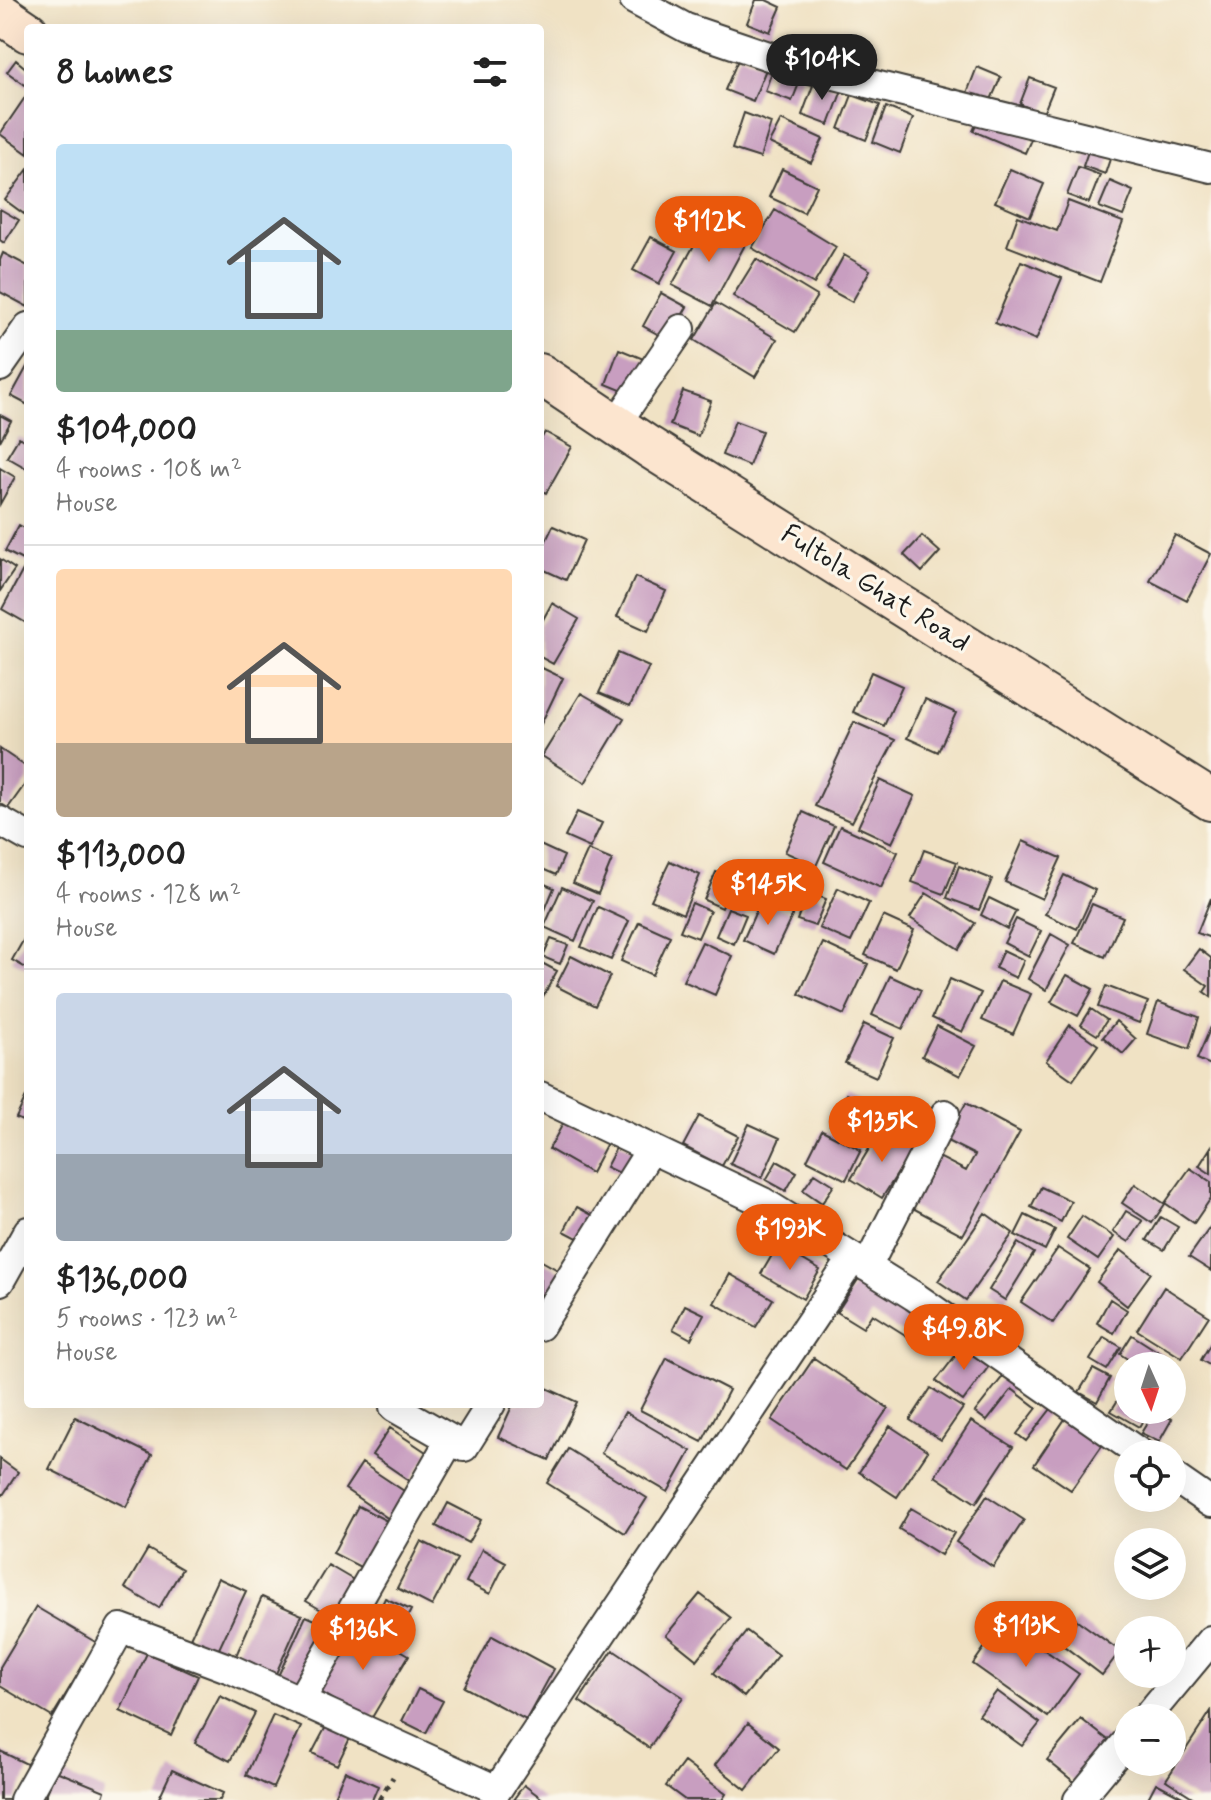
<!DOCTYPE html>
<meta charset="utf-8">
<style>
body{margin:0;font-family:Mynerve,sans-serif;background:#f6f6f6;color:#222;height:100vh;display:flex;flex-direction:column;font-size:30px;white-space:nowrap}
*{box-sizing:border-box;margin:0}
p{font-size:26px;color:#767676}
.icon{flex:none;width:44px;height:44px;fill:none;stroke:currentColor;stroke-width:2;stroke-linecap:round;stroke-linejoin:round}
.map{position:relative;flex:1;overflow:hidden}
.drawer{position:absolute;left:24px;top:24px;width:520px;height:1384px;display:flex;flex-direction:column;background:#fff;border-radius:8px;box-shadow:0 8px 32px #0002}
.drawer>*{flex:none}
.needle{width:52px;rotate:177deg}
.fabs{position:absolute;left:1114px;top:1352px;display:grid;gap:16px}
.fabs a{display:grid;place-items:center;width:72px;height:72px;border-radius:50%;background:#fff;box-shadow:0 8px 32px #0002;font-size:40px}
.price{position:absolute;translate:-50% -68px;padding:0 18px;border-radius:28px;background:#ea580c;color:#fff;font-size:26px;line-height:52px;filter:drop-shadow(0 2px 4px #0008)}
.price::after{content:'';position:absolute;left:50%;top:48px;width:24px;height:18px;margin-left:-12px;background:inherit;clip-path:polygon(0 0,100% 0,50% 100%)}
.price.selected{background:#222;color:#fff}
ul{padding:0;list-style:none}
li{display:grid;align-content:center;gap:16px;height:424px;padding:0 32px}
li+li{border-top:2px solid #e0e0e0}
li span{display:grid;place-items:center;height:248px;border-radius:8px;color:#555}
li>.icon{margin-inline-start:auto}
span .icon{width:144px;height:144px;fill:#fffc;stroke-width:1}
li b{font-size:34px}
h2{display:flex;justify-content:space-between;align-items:center;height:96px;padding:0 32px;font-size:34px}
.map>svg:first-child{display:block}
.building{fill:#c89ec0}
.lines{fill:none;stroke-linecap:round;stroke-linejoin:round}
.street-casing{stroke:#3c3a35;stroke-width:32}
.secondary-casing{stroke:#3c3a35;stroke-width:44}
.path{stroke:#3c3a35;stroke-width:5;stroke-dasharray:6 6;stroke-linecap:butt}
.street{stroke:#fff;stroke-width:28}
.secondary{stroke:#fce5cf;stroke-width:40}
.labels{text-anchor:middle;dominant-baseline:central;stroke-width:6;stroke-linejoin:round;paint-order:stroke}
.street-label{font-size:28px;fill:#1c1c1c;stroke:#fbf7ec}
</style>
<div class="map">
<svg width="1211" height="1800" viewBox="0 0 1211 1800">
<rect width="100%" height="100%" fill="#fbf7ec"/>
<filter id="ink" filterUnits="userSpaceOnUse"><feTurbulence type="fractalNoise" baseFrequency=".0125" numOctaves="2"/><feDisplacementMap in="SourceGraphic" scale="16" xChannelSelector="R" yChannelSelector="G"/><feConvolveMatrix kernelMatrix="1 2 1 2 8 2 1 2 1" color-interpolation-filters="sRGB"/></filter>
<filter id="wash" filterUnits="userSpaceOnUse"><feTurbulence type="fractalNoise" baseFrequency=".006" numOctaves="4" result="noise"/><feDisplacementMap in="SourceGraphic" scale="32" xChannelSelector="R" yChannelSelector="G"/><feGaussianBlur stdDeviation="1.8" result="paint"/><feColorMatrix in="noise" values="0 0 0 0 0 0 0 0 0 0 0 0 0 0 0 0 0 1.4 0 .05"/><feComposite in="paint" operator="in"/></filter>
<g filter="url(#wash)">
<rect width="100%" height="100%" fill="#f0e2c4"/>
<g id="blocks">
<!-- building -->
<path class="building" d="M756 0H766L781 7 770 32 747 23Z
M740 55 767 67 753 101 725 90Z
M16 60 28 70V87L7 72Z
M774 66 802 76 792 101 765 91Z
M977 67 1001 77 990 102 967 93Z
M1030 78 1054 87 1043 114 1020 104Z
M815 80 842 90 829 125 802 115Z
M28 93V154L0 134Z
M852 95 880 105 866 140 839 129Z
M886 107 913 118 900 153 873 142Z
M744 113 771 123 760 158 732 149Z
M981 113 1033 135 1025 153 973 131Z
M781 120 823 139 811 163 769 143Z
M1091 143 1113 150 1105 174 1083 166Z
M1078 167 1100 175 1089 203 1067 195Z
M28 169V208L24 214 5 200Z
M782 169 817 186 804 213 769 197Z
M1010 169 1044 184 1030 217 995 202Z
M1110 181 1133 191 1123 216 1099 207Z
M1068 201 1123 222 1100 282 1007 246 1018 216 1057 231Z
M0 209 19 220 4 243 0 240Z
M775 210 836 247 814 284 752 248Z
M707 222 746 243 712 306 672 285Z
M651 237 677 251 659 284 633 270Z
M3 253 28 266V307L0 292V260Z
M844 255 870 270 852 302 826 288Z
M756 259 817 296 795 332 733 296Z
M1021 261 1062 278 1036 340 995 323Z
M661 293 687 307 668 340 643 326Z
M716 303 777 339 755 377 694 340Z
M619 349 646 360 633 395 606 384Z
M28 365V405L11 396Z
M683 391 711 401 698 436 670 425Z
M0 415 11 421 0 441Z
M735 421 762 431 749 466 722 455Z
M545 432 572 447 546 493 540 490V441Z
M19 437 28 442V469L7 457Z
M0 468 15 477 0 504Z
M19 525 28 530V563L5 551Z
M553 526 584 540 566 580 540 568V553Z
M1175 535 1211 554 1187 600 1150 581Z
M922 536 940 552 922 572 904 555Z
M0 559 15 569 0 591Z
M23 570 28 573V624L2 609Z
M635 577 666 591 648 631 617 617Z
M552 603 579 619 553 664 540 657V625Z
M618 653 649 667 630 706 599 693Z
M540 667 563 678 540 726Z
M871 672 902 686 884 726 853 712Z
M581 693 624 718 585 783 542 756Z
M925 699 956 713 938 752 907 738Z
M854 722 895 740 852 822 815 806Z
M0 749 28 768V780L8 808 0 803Z
M880 780 915 796 892 843 858 827Z
M577 812 602 823 590 848 565 837Z
M803 812 834 826 816 866 785 852Z
M840 826 898 852 881 888 824 862Z
M1023 841 1061 858 1042 899 1005 882Z
M540 845 564 856 556 875 540 868Z
M588 850 612 860 598 894 573 883Z
M924 850 957 862 944 894 912 882Z
M670 861 700 875 683 914 651 900Z
M959 866 992 879 979 910 947 898Z
M716 872 734 880 722 908 704 900Z
M1064 875 1095 890 1077 929 1045 914Z
M540 882 554 888 540 922Z
M562 887 593 901 575 941 544 927Z
M838 888 869 903 851 942 819 928Z
M808 892 826 899 815 926 797 920Z
M926 893 975 923 959 949 910 918Z
M989 898 1016 911 1007 929 981 915Z
M1211 898V938L1197 933Z
M761 900 793 914 774 954 743 940Z
M692 903 710 911 698 938 680 931Z
M1092 904 1123 917 1105 957 1074 943Z
M598 907 629 921 611 960 581 947Z
M728 908 746 915 734 944 716 936Z
M883 916 914 930 896 969 865 955Z
M1016 919 1041 931 1029 956 1004 943Z
M639 922 670 936 652 975 621 961Z
M1051 934 1070 945 1046 990 1028 979Z
M24 939 28 942V969L12 960Z
M551 939 568 945 560 964 543 957Z
M702 942 732 956 715 995 683 981Z
M823 943 868 964 844 1015 799 994Z
M1199 949 1211 958V997L1204 992 1208 986 1184 969Z
M1003 950 1024 960 1016 978 995 968Z
M571 956 610 976 595 1006 556 986Z
M540 962 557 971 540 1002Z
M1067 975 1093 989 1078 1016 1051 1002Z
M890 976 921 990 903 1029 872 1015Z
M950 979 981 993 962 1032 932 1018Z
M1000 981 1031 994 1013 1034 982 1020Z
M1106 986 1148 1002 1139 1023 1098 1007Z
M1158 1002 1199 1017 1189 1049 1147 1034Z
M1091 1009 1107 1020 1097 1035 1081 1025Z
M1116 1021 1136 1039 1123 1054 1103 1037Z
M864 1024 894 1038 876 1077 845 1063Z
M1070 1025 1098 1045 1073 1080 1046 1061Z
M937 1026 976 1046 960 1076 922 1056Z
M1211 1027V1065L1197 1059Z
M28 1093V1124L16 1118Z
M846 1094 885 1114 869 1144 830 1125Z
M966 1103 1020 1132 963 1235 909 1206 937 1156 966 1171 975 1155 945 1140Z
M699 1116 738 1136 722 1166 683 1146Z
M565 1120 607 1143 591 1173 549 1149Z
M749 1124 780 1138 762 1178 730 1164Z
M881 1129 913 1149 882 1198 851 1179Z
M822 1130 861 1150 846 1180 807 1160Z
M619 1142 637 1152 625 1176 606 1167Z
M1211 1147V1174L1199 1166Z
M777 1161 797 1172 786 1191 766 1180Z
M1190 1168 1211 1182V1198L1194 1223 1165 1203Z
M815 1173 834 1185 822 1203 803 1190Z
M1135 1184 1165 1204 1152 1223 1122 1203Z
M1041 1187 1071 1201 1061 1222 1031 1207Z
M577 1207 596 1217 583 1241 564 1231Z
M1126 1211 1143 1221 1129 1242 1113 1232Z
M985 1213 1013 1233 966 1300 938 1281Z
M1025 1215 1055 1230 1045 1250 1015 1235Z
M1082 1216 1114 1237 1098 1260 1067 1239Z
M1161 1217 1178 1227 1164 1250 1147 1240Z
M1211 1226V1271L1189 1257Z
M1018 1243 1034 1253 1005 1300 989 1290Z
M778 1245 820 1270 803 1299 761 1274Z
M1058 1248 1090 1269 1053 1323 1021 1302Z
M1121 1250 1151 1273 1127 1306 1097 1282Z
M540 1260 563 1273 547 1302 540 1298Z
M730 1274 773 1299 756 1327 714 1303Z
M861 1275 933 1320 918 1343 872 1314 863 1328 837 1312Z
M1164 1287 1209 1316 1182 1358 1137 1330Z
M1110 1299 1127 1310 1114 1333 1097 1323Z
M685 1305 704 1314 691 1339 673 1329Z
M1132 1335 1165 1356 1159 1366H1138L1120 1354Z
M1104 1337 1121 1347 1107 1370 1090 1360Z
M966 1342 992 1362 963 1401 936 1381Z
M1211 1343V1366L1201 1360Z
M667 1358 729 1390 702 1442 640 1410Z
M814 1358 888 1408 846 1470 772 1420Z
M1093 1369 1110 1378 1097 1402 1079 1392Z
M1008 1370 1054 1405 1026 1441 1017 1434 1037 1408 1012 1389 987 1421 975 1412Z
M1128 1384V1410H1149L1139 1427 1111 1411Z
M540 1385 577 1402 549 1460 498 1437 513 1404H540Z
M931 1388 963 1408 941 1440 910 1420Z
M1155 1410 1172 1419 1159 1442 1141 1433Z
M625 1412 691 1451 668 1492 601 1453Z
M75 1417 152 1455 126 1507 49 1469Z
M1065 1419 1103 1444 1071 1490 1034 1465Z
M971 1421 1013 1447 976 1503 935 1476Z
M890 1426 928 1451 897 1497 859 1472Z
M390 1428 429 1454 410 1481 372 1455Z
M568 1449 647 1498 625 1533 547 1483Z
M0 1459 18 1472 3 1495 0 1492Z
M362 1463 407 1493 389 1519 345 1489Z
M987 1496 1024 1520 993 1567 956 1542Z
M448 1503 481 1520 468 1543 436 1526Z
M358 1506 393 1524 368 1571 333 1553Z
M911 1508 954 1533 941 1555 899 1529Z
M421 1541 457 1559 432 1606 397 1588Z
M148 1549 182 1569 159 1608 125 1588Z
M482 1549 506 1562 490 1594 466 1582Z
M328 1565 362 1585 340 1621 306 1601Z
M218 1578 246 1591 218 1651 190 1638Z
M700 1594 731 1618 697 1660 666 1635Z
M262 1597 302 1615 274 1678 234 1660Z
M385 1598 411 1610 398 1636 373 1624Z
M36 1607 97 1643 52 1717 0 1686V1667Z
M306 1616 334 1628 306 1688 278 1676Z
M1077 1620 1120 1651 1102 1675 1060 1643Z
M1003 1621 1079 1674 1048 1717 973 1664Z
M356 1624 409 1655 370 1721 316 1689Z
M747 1631 778 1655 744 1697 714 1673Z
M492 1636 554 1669 526 1720 464 1687Z
M613 1650 683 1697 649 1748 579 1701Z
M147 1653 198 1676 171 1735 120 1711Z
M418 1689 443 1701 426 1733 402 1721Z
M997 1691 1040 1723 1022 1746 979 1715Z
M220 1696 255 1713 230 1761 195 1743Z
M1211 1711V1800H1197L1166 1780Z
M273 1715 301 1727 273 1788 246 1775Z
M1081 1719 1112 1743 1078 1785 1047 1760Z
M329 1721 353 1732 337 1765 312 1753Z
M748 1723 779 1748 746 1790 715 1765Z
M0 1751 31 1766 15 1800H0Z
M684 1762 726 1794 722 1800H685L666 1786Z
M172 1770 223 1793 220 1800H158Z
M56 1771 105 1791 102 1800H44Z
M345 1771 378 1786 372 1800H343L334 1796Z
M1156 1783 1188 1800H1147Z
M524 1785 544 1800H513Z"/>
</g>
</g>
<g filter="url(#ink)">
<use href="#blocks" fill-opacity="0" stroke="#3c3a35" stroke-width="2"/>
<g class="lines">
<!-- street casing -->
<g class="street-casing">
<path id="street" d="M634 0 686 28 798 66 1211 168
M0 367 28 327
M616 424 681 329
M0 821 28 837
M540 1096 763 1202 914 1296 1141 1454
M867 1267 945 1114
M0 1281 28 1231
M540 1326 651 1149
M395 1404 394 1407 464 1447 491 1404
M1172 1476 1211 1503
M300 1701 450 1440
M1146 1718 1211 1640
M24 1800 121 1628 233 1670 497 1790 853 1258
M1078 1800 1128 1740"/>
</g>
<!-- secondary casing -->
<g class="secondary-casing">
<path id="secondary" d="M0 13 28 32
M540 374 649 447 1211 800"/>
</g>
<!-- path -->
<path class="path" d="M379 1800 393 1777"/>
<!-- street -->
<use href="#street" class="street"/>
<!-- secondary -->
<use href="#secondary" class="secondary"/>
</g>
</g>
<g class="labels">
<!-- street labels -->
<g class="street-label">
<text transform="translate(875 589) rotate(32)">Fultola Ghat Road</text>
</g>
</g>
</svg>
<div class="fabs">
<a><svg class="needle" viewBox="-14 -14 28 28"><path d="M0-13l5 13h-10z" fill="#e53935"/><path d="M0 13l5-13h-10z" fill="#767676"/></svg></a>
<a><svg class="icon" aria-label="locate" viewBox="0 0 24 24"><circle cx="12" cy="12" r="6"/><path d="M12 2v4M12 18v4M2 12h4M18 12h4"/></svg></a>
<a><svg class="icon" aria-label="layers" viewBox="0 0 24 24"><path d="M12 4l9 5-9 5-9-5zM3 14l9 5 9-5"/></svg></a>
<a>+</a>
<a>−</a>
</div>
<b class="price selected" style="left:822px;top:102px">$104K</b>
<b class="price" style="left:709px;top:264px">$112K</b>
<b class="price" style="left:768px;top:927px">$145K</b>
<b class="price" style="left:882px;top:1164px">$135K</b>
<b class="price" style="left:790px;top:1272px">$193K</b>
<b class="price" style="left:964px;top:1372px">$49.8K</b>
<b class="price" style="left:1026px;top:1669px">$113K</b>
<b class="price" style="left:363px;top:1672px">$136K</b>
<section class="drawer">
<h2>8 homes<svg class="icon" aria-label="filters" viewBox="0 0 24 24"><path d="M4 7h16M4 17h16"/><circle cx="9" cy="7" r="2"/><circle cx="15" cy="17" r="2"/></svg></h2>
<ul>
<li><span style="background:linear-gradient(#bfe0f5 75%,#7fa58c 0)"><svg class="icon" aria-label="home" viewBox="0 0 24 24"><path d="M3 11l9-7 9 7M6 9v11h12V9"/></svg></span><div><b>$104,000</b><p>4 rooms · 108 m²</p><p>House</p></div></li>
<li><span style="background:linear-gradient(#ffd9b3 70%,#b9a48a 0)"><svg class="icon" aria-label="home" viewBox="0 0 24 24"><path d="M3 11l9-7 9 7M6 9v11h12V9"/></svg></span><div><b>$113,000</b><p>4 rooms · 128 m²</p><p>House</p></div></li>
<li><span style="background:linear-gradient(#c9d6e8 65%,#9aa5b1 0)"><svg class="icon" aria-label="home" viewBox="0 0 24 24"><path d="M3 11l9-7 9 7M6 9v11h12V9"/></svg></span><div><b>$136,000</b><p>5 rooms · 123 m²</p><p>House</p></div></li>
</ul>
</section>
</div>
